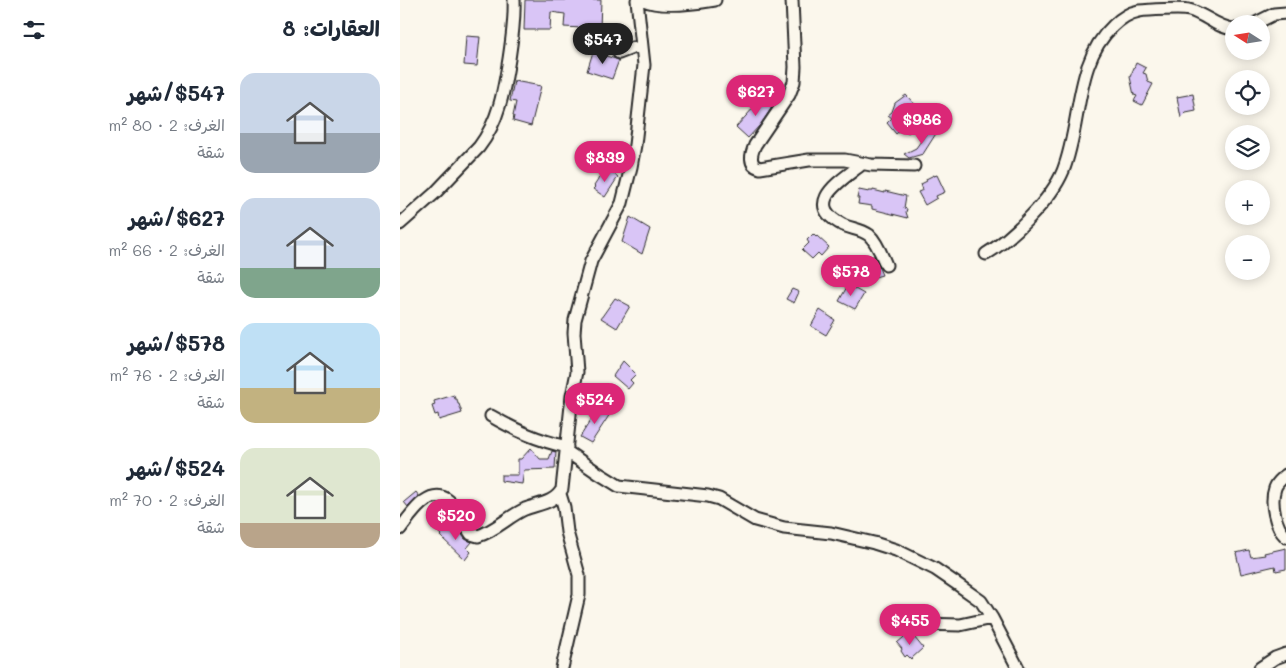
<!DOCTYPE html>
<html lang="ar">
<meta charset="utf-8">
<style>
body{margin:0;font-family:Mali,"Playpen Sans Arabic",sans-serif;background:#f2f2f3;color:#1f2937;direction:rtl;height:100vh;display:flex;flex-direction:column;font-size:19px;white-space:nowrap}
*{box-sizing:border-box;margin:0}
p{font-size:16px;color:#747a83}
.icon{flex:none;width:28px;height:28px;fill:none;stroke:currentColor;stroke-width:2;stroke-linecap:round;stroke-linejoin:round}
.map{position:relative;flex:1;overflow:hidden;direction:ltr}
.sheet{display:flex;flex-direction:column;background:#fff;width:400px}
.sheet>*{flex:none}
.needle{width:32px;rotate:282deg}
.buttons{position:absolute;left:825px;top:15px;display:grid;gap:10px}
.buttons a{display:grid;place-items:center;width:45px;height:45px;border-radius:50%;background:#fff;box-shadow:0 2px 12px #0003;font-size:25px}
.price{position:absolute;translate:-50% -42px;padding:0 11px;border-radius:18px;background:#db2777;color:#fff;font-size:16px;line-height:32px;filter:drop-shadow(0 1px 2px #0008)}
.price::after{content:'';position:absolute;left:50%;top:30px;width:15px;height:11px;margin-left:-8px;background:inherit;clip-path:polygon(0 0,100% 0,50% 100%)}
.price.selected{background:#222;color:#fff}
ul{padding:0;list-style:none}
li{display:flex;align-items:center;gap:15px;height:125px;padding:0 20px}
li span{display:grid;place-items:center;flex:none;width:140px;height:100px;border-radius:15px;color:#555}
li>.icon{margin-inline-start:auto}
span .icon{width:60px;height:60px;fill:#fffc;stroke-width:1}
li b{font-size:21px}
h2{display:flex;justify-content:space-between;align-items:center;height:60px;padding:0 20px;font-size:21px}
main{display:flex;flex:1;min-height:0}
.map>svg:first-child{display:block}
.building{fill:#d9c5f6;stroke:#2b2b2b}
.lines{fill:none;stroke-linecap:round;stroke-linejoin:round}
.minor-casing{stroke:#2b2b2b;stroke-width:15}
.minor{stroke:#fbf7ec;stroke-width:11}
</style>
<main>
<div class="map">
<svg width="886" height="668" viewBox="0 0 886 668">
<rect width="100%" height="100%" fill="#fbf7ec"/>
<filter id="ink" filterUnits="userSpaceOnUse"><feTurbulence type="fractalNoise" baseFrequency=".02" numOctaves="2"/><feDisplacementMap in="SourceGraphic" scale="10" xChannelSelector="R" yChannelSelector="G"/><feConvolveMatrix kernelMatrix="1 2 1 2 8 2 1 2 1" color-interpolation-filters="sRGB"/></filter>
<g filter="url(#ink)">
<!-- building -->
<path class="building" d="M125 0H201L200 29 164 27 165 14 151 12 150 30H124Z
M66 36 80 37 77 66 64 65Z
M193 52 219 60 212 79 187 71Z
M736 63 746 68 743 73 746 74 748 82 753 84 742 105 734 101 737 96 734 95 730 77Z
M114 81 141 86 131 126 113 121 114 116H113L116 102 110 101Z
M793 94 796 111 786 113 781 118 777 97Z
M365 95 374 104 361 124 348 138 336 127Z
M506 95 524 114 520 117 522 120 508 133 503 128 496 134 487 123 492 118 488 115 492 112 495 103Z
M530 128 537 132 523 154 509 158 504 154 516 148Z
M206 170 208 172 210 170 218 177 205 197 193 189 195 187 194 186 198 180V179Z
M534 175V176L537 175 545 192 536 196 537 198 525 205 518 192 523 190 521 184 527 181 526 179Z
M459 190 469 192V191H473V190L485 193V191L506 196 504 208 507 209 506 212 508 218 472 209V206L458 204 459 198H457Z
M230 217 250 229 242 254 222 242Z
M413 234 416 237 417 236 429 247 421 256 418 253 412 259 402 250 409 243 407 240Z
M474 256 482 275 461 281 456 260Z
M448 285 464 294 455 309 439 301Z
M392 289 399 292 394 303 386 299Z
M215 298 230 306 217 328 201 318Z
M420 310 435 320 426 335 411 326Z
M223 361 236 374 230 380 233 383 228 389 213 376Z
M54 395 55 399H57L58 404H59L62 413 39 420 38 414 35 415 32 406 35 405 34 401Z
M199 407 210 414 191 443 180 437Z
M131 448 140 459H149L152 451 156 452 155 469 124 470 122 484 101 481V475H118V459H121Z
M16 492 19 496 8 507 4 502Z
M46 526 52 532 57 527 65 539 72 542 67 548 71 552 65 560 40 536 41 535 39 533Z
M886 548V569L876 571 875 566 841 574 836 553 849 550 851 557 865 555 864 553Z
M510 632 523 648 511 659 507 655 505 657 501 651 502 649 497 643Z"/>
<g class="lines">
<!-- minor casing -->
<g class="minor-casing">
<path id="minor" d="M244 0C260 8 297 3 315 0
M392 0 395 67 394 82 389 95 355 145C351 154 348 165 360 168L409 160H445L471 165 514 166
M854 24 874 14 886 13
M219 53 232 48 242 47
M462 164C441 181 401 203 443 225 452 229 461 229 469 235 477 242 482 256 486 265
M0 224 35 193 79 147C99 121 104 90 109 59 112 39 115 20 114 0
M586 254C612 238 651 200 663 171 682 124 674 62 713 26 721 18 728 13 739 11 747 10 782 8 789 10 805 14 817 28 834 29
M91 416C117 431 137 440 167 447
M166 451 198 473 219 486 308 496 319 499 355 520 384 528 431 533 474 543 496 550 535 569 557 584 581 601 592 618 618 668
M886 475C882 479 877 482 875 488 870 502 875 527 886 537
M160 494 164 507 167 532 179 575V595L162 668
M0 529C11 515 29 485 49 501L71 534 78 536C95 531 109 516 125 509 138 504 155 503 162 489L172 396 177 372 174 333 175 320 191 261 222 203 231 167 235 145 244 65 237 0
M521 624 560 625 592 618
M860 668 875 658 886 654"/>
</g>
<!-- minor -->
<use href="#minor" class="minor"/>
</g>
</g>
</svg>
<div class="buttons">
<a><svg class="needle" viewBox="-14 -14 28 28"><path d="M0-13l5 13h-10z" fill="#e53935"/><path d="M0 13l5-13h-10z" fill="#747a83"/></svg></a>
<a><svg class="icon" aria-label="locate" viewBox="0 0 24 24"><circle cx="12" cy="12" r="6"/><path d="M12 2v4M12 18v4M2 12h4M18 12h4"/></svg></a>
<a><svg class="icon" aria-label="layers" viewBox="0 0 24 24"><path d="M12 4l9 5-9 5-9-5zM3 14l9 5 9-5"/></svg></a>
<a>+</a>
<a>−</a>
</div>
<b class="price selected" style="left:203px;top:65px">$547</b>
<b class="price" style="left:356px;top:117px">$627</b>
<b class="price" style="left:522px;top:145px">$986</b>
<b class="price" style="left:205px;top:183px">$839</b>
<b class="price" style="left:451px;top:297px">$578</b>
<b class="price" style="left:195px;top:425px">$524</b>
<b class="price" style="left:56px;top:541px">$520</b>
<b class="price" style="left:510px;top:646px">$455</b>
</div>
<section class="sheet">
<h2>العقارات: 8<svg class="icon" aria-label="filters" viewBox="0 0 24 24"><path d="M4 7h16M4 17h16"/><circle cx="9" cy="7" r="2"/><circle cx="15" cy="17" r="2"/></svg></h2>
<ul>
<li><span style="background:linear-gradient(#c9d6e8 60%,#9aa5b1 0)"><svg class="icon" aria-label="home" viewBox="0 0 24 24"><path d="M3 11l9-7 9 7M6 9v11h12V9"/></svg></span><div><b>$547/شهر</b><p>الغرف: 2 · 80 m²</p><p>شقة</p></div></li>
<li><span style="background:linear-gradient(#c9d6e8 70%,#7fa58c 0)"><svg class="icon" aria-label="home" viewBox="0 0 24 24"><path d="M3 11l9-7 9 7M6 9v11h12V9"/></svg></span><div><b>$627/شهر</b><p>الغرف: 2 · 66 m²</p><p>شقة</p></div></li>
<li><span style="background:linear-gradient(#bfe0f5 65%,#c2b280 0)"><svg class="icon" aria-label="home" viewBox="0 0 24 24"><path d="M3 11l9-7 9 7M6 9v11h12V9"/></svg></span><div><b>$578/شهر</b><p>الغرف: 2 · 76 m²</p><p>شقة</p></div></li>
<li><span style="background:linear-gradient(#dfe7d0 75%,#b9a48a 0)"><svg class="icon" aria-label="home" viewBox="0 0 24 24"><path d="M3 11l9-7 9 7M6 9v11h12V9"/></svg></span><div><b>$524/شهر</b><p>الغرف: 2 · 70 m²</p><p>شقة</p></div></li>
</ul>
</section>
</main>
